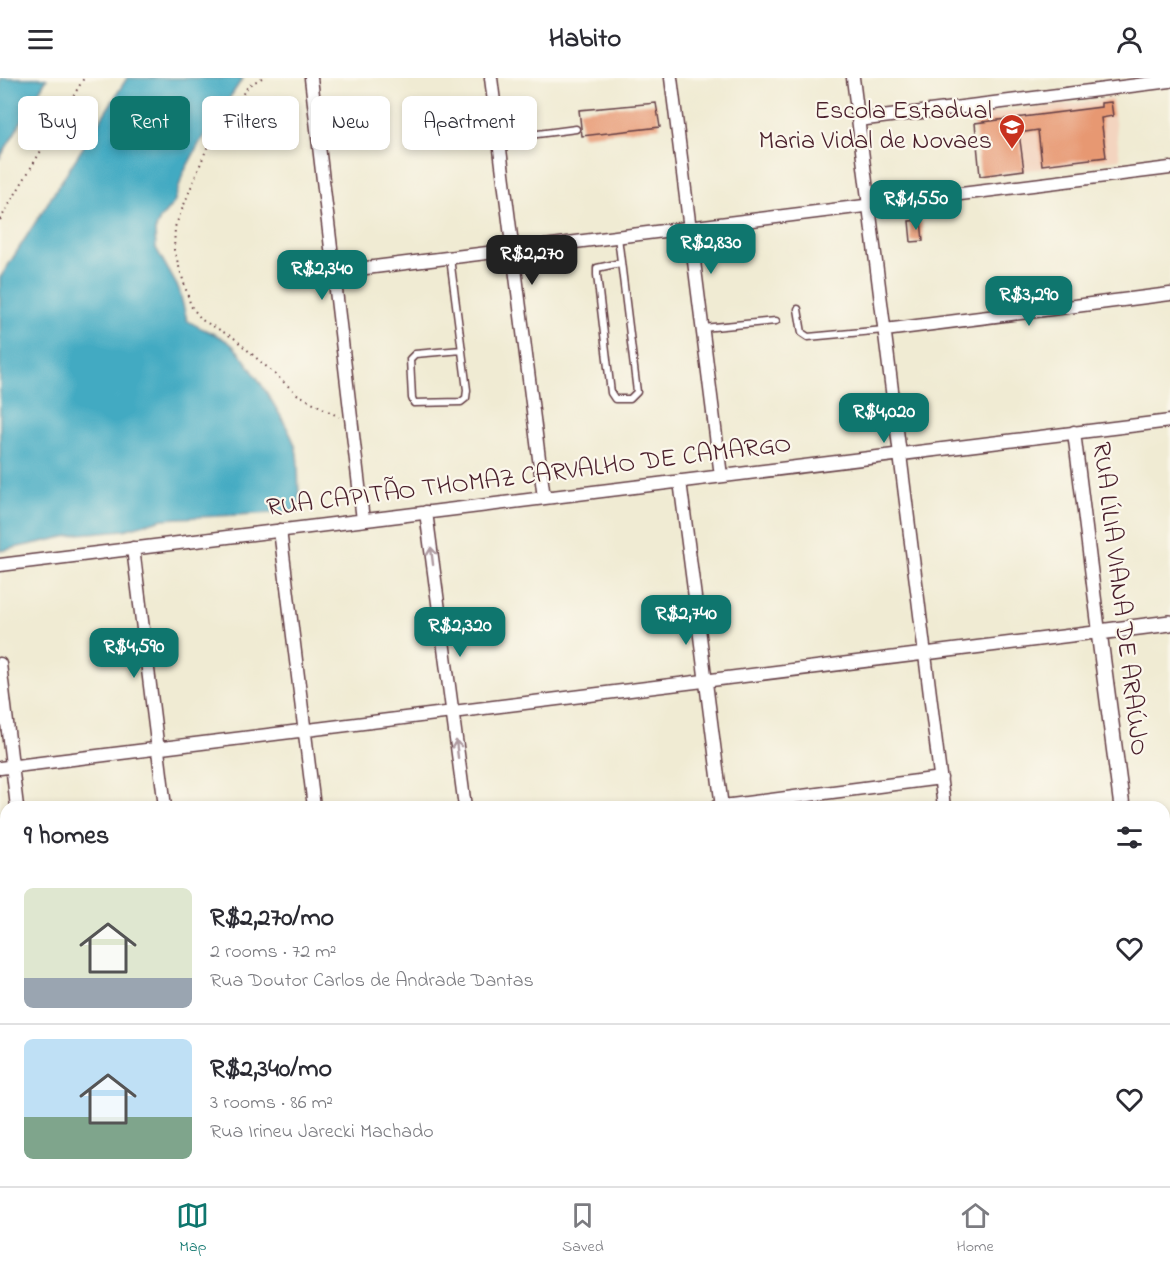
<!DOCTYPE html>
<meta charset="utf-8">
<style>
body{margin:0;font-family:"Indie Flower",sans-serif;background:#f2f2f3;color:#2b2b33;height:100vh;display:flex;flex-direction:column;font-size:22px;white-space:nowrap}
*{box-sizing:border-box;margin:0}
p{font-size:20px;color:#7c7c81}
.icon{flex:none;width:33px;height:33px;fill:none;stroke:currentColor;stroke-width:2;stroke-linecap:round;stroke-linejoin:round}
.map{position:relative;flex:1;overflow:hidden}
.side{position:absolute;left:0px;top:723px;width:1170px;height:386px;display:flex;flex-direction:column;background:#fff;border-radius:18px 18px 0 0;box-shadow:0 3px 9px #0003}
.side>*{flex:none}
.banner{position:absolute;left:18px;top:18px;width:600px;height:54px;display:flex;gap:12px}
.price{position:absolute;translate:-50% -51px;padding:0 14px;border-radius:12px;background:#0f766e;color:#fff;font-size:20px;line-height:39px;filter:drop-shadow(0 2px 3px #0008)}
.price::after{content:'';position:absolute;left:50%;top:36px;width:18px;height:14px;margin-left:-9px;background:inherit;clip-path:polygon(0 0,100% 0,50% 100%)}
.price.on{background:#222;color:#fff}
ul{padding:0;list-style:none}
li{display:flex;align-items:center;gap:18px;height:150px;padding:0 24px}
li+li{border-top:2px solid #e1e1e2}
li span{display:grid;place-items:center;flex:none;width:168px;height:120px;border-radius:9px;color:#555}
li>.icon{margin-inline-start:auto}
span .icon{width:72px;height:72px;fill:#fffc;stroke-width:1}
li b{font-size:26px}
h2{display:flex;justify-content:space-between;align-items:center;height:72px;padding:0 24px;font-size:26px}
.pill{padding:0 21px;border-radius:9px;background:#fff;box-shadow:0 3px 9px #0003;font-size:21px;line-height:54px}
.pill.on{background:#0f766e;color:#fff}
header{display:flex;justify-content:space-between;align-items:center;height:78px;padding:0 24px;background:#fff;font-size:27px;font-weight:800}
.menu{display:flex;justify-content:space-around;align-items:center;height:84px;border-top:2px solid #e1e1e2;background:#fff;font-size:16px;color:#7c7c81}
.menu a{display:grid;justify-items:center;gap:3px}
.menu .on{color:#0f766e}
.map>svg:first-child{display:block}
.built{fill:#f3d4bf}
.forest{fill:#98b366;stroke:#716948;stroke-width:1.5}
.water{fill:#42aac2;stroke:#466476;stroke-width:1.5}
.building{fill:#e79872}
.lines{fill:none;stroke-linecap:round;stroke-linejoin:round}
.service-casing{stroke:#633e44;stroke-width:9}
.minor-casing{stroke:#633e44;stroke-width:15}
.tertiary-casing{stroke:#633e44;stroke-width:18}
.path{stroke:#633e44;stroke-width:2;stroke-dasharray:1.5 4.5;stroke-linecap:butt}
.service{stroke:#fff;stroke-width:6}
.minor{stroke:#fff;stroke-width:12}
.tertiary{stroke:#fff;stroke-width:15}
.oneway{stroke:#ae9aa0}
.labels{text-anchor:middle;dominant-baseline:central;stroke-width:4.5;stroke-linejoin:round;paint-order:stroke}
.poi-label{font-size:26px;fill:#4a1f2b;stroke:#fbf7ec;text-anchor:end}
.street-label{font-size:26px;fill:#4a1f2b;stroke:#fbf7ec}
</style>
<header><svg class="icon" aria-label="menu" viewBox="0 0 24 24"><path d="M4 6h16M4 12h16M4 18h16"/></svg>Habito<svg class="icon" aria-label="person" viewBox="0 0 24 24"><circle cx="12" cy="8" r="4"/><path d="M4 21q1-7 8-7t8 7"/></svg></header>
<div class="map">
<svg width="1170" height="1108" viewBox="0 0 1170 1108">
<rect width="100%" height="100%" fill="#fbf7ec"/>
<filter id="ink" filterUnits="userSpaceOnUse"><feTurbulence type="fractalNoise" baseFrequency=".0167" numOctaves="2"/><feDisplacementMap in="SourceGraphic" scale="12" xChannelSelector="R" yChannelSelector="G"/><feConvolveMatrix kernelMatrix="1 2 1 2 8 2 1 2 1" color-interpolation-filters="sRGB"/></filter>
<filter id="wash" filterUnits="userSpaceOnUse"><feTurbulence type="fractalNoise" baseFrequency=".008" numOctaves="4" result="noise"/><feDisplacementMap in="SourceGraphic" scale="24" xChannelSelector="R" yChannelSelector="G"/><feGaussianBlur stdDeviation="1.35" result="paint"/><feColorMatrix in="noise" values="0 0 0 0 0 0 0 0 0 0 0 0 0 0 0 0 0 1.4 0 .05"/><feComposite in="paint" operator="in"/></filter>
<g filter="url(#wash)">
<rect width="100%" height="100%" fill="#f0ebd3"/>
<!-- built -->
<path class="built" d="M1112 21 1120 81 980 98 972 38Z"/>
<!-- forest -->
<path class="forest" d="M0 992 6 994V1102L74 1103 75 1108H0Z"/>
<!-- water -->
<path class="water" d="M1 0H47L0 80V3Z
M127 0H243L200 64 183 96 174 125 160 141 155 153 156 170 179 211 187 242C201 252 217 255 231 266 247 280 291 351 296 371 300 387 297 409 300 426L292 434 163 441 124 452 79 456 0 473V200Z
M0 1098H6V1102L51 1103V1108H0Z"/>
<g id="blocks">
<!-- building -->
<path class="building" d="M1111 24 1113 38 1101 40 1106 79 1042 87 1038 52 1019 55 1024 92 980 98 975 45 1101 29V25Z
M656 25 660 49 582 58 579 32Z
M921 142 923 163 911 164 909 143Z"/>
</g>
</g>
<g filter="url(#ink)">
<use href="#blocks" fill-opacity="0" stroke="#633e44" stroke-width="1.5"/>
<g class="lines">
<!-- service casing -->
<g class="service-casing">
<path id="service" d="M499 61 576 51
M618 159 637 314 630 321H615L611 315 597 197V190L620 185
M450 180 467 312 466 320 461 324 414 325 412 320 410 281 415 276 462 272
M798 231 802 255 808 259 884 252
M703 250 776 243
M212 1102 213 1108
M243 1108 278 1102"/>
</g>
<!-- minor casing -->
<g class="minor-casing">
<path id="minor" d="M311 0 363 442
M491 0 544 420
M671 0 721 398
M853 0 944 729
M858 42 1170 3
M334 194 1170 90
M885 252 1170 216
M680 403 722 729
M426 434 465 729
M280 452 314 729
M133 470 165 729
M0 487 1170 343
M0 586 17 729
M0 690 1099 554 1074 354
M716 729 941 700
M1164 823 1170 826
M1164 987 1170 990
M513 1102 514 1108
M991 1102V1108
M759 1108 771 1106"/>
</g>
<!-- tertiary casing -->
<g class="tertiary-casing">
<path id="tertiary" d="M1122 729 1099 554 1170 545
M1164 778 1170 765
M1164 1061 1170 1108"/>
</g>
<!-- path -->
<path class="path" d="M262 0 249 7 211 60 175 149 174 172 191 228 202 242 234 260 297 316 339 339
M0 142 84 0"/>
<!-- service -->
<use href="#service" class="service"/>
<!-- minor -->
<use href="#minor" class="minor"/>
<!-- tertiary -->
<use href="#tertiary" class="tertiary"/>
</g>
<!-- one-way arrows -->
<defs><path id="oneway-shaft" d="M-6 0H5M1.5-3L5.5 0L1.5 3" fill="none" stroke-width="1.6" stroke-linecap="round" stroke-linejoin="round" transform="scale(1.5)"/></defs>
<g class="oneway">
<use href="#oneway-shaft" transform="translate(432 478) rotate(-97)"/>
<use href="#oneway-shaft" transform="translate(457 671) rotate(-97)"/>
</g>
</g>
<!-- icons -->
<defs>
<g id="school-pin" transform="scale(1.35)"><path d="M0 17L-7.5 6A9.5 9.5 0 1 1 7.5 6Z" fill="#c8321e" stroke="#fbf7ec"/><path d="M0-5L7-2L0 1L-7-2ZM-4 1L0 2.5L4 1V4Q0 6-4 4Z" fill="#fff"/></g>
</defs>
<g fill-rule="evenodd">
<use href="#school-pin" x="1012" y="49"/>
</g>
<g class="labels">
<!-- poi labels -->
<g class="poi-label">
<text x="992" y="34">Escola Estadual<tspan x="992" dy="30">Maria Vidal de Novaes</tspan></text>
</g>
<!-- street labels -->
<g class="street-label">
<text transform="translate(529 399) rotate(-7)">RUA CAPITÃO THOMAZ CARVALHO DE CAMARGO</text>
<text transform="translate(1119 521) rotate(83)">RUA LÍLIA VIANA DE ARAÚJO</text>
</g>
</g>
</svg>
<b class="price" style="left:916px;top:153px">R$1,550</b>
<b class="price" style="left:711px;top:197px">R$2,830</b>
<b class="price on" style="left:532px;top:208px">R$2,270</b>
<b class="price" style="left:322px;top:223px">R$2,340</b>
<b class="price" style="left:1029px;top:249px">R$3,290</b>
<b class="price" style="left:884px;top:366px">R$4,020</b>
<b class="price" style="left:686px;top:568px">R$2,740</b>
<b class="price" style="left:460px;top:580px">R$2,320</b>
<b class="price" style="left:134px;top:601px">R$4,590</b>
<div class="banner">
<a class="pill">Buy</a>
<a class="pill on">Rent</a>
<a class="pill">Filters</a>
<a class="pill">New</a>
<a class="pill">Apartment</a>
</div>
<section class="side">
<h2>9 homes<svg class="icon" aria-label="filters" viewBox="0 0 24 24"><path d="M4 7h16M4 17h16"/><circle cx="9" cy="7" r="2"/><circle cx="15" cy="17" r="2"/></svg></h2>
<ul>
<li><span style="background:linear-gradient(#dfe7d0 75%,#9aa5b1 0)"><svg class="icon" aria-label="home" viewBox="0 0 24 24"><path d="M3 11l9-7 9 7M6 9v11h12V9"/></svg></span><div><b>R$2,270/mo</b><p>2 rooms · 72 m²</p><p>Rua Doutor Carlos de Andrade Dantas</p></div><svg class="icon" aria-label="heart" viewBox="0 0 24 24"><path d="M12 20l-8-8c-3-5 5-10 8-4 3-6 11-1 8 4z"/></svg></li>
<li><span style="background:linear-gradient(#bfe0f5 65%,#7fa58c 0)"><svg class="icon" aria-label="home" viewBox="0 0 24 24"><path d="M3 11l9-7 9 7M6 9v11h12V9"/></svg></span><div><b>R$2,340/mo</b><p>3 rooms · 86 m²</p><p>Rua Irineu Jarecki Machado</p></div><svg class="icon" aria-label="heart" viewBox="0 0 24 24"><path d="M12 20l-8-8c-3-5 5-10 8-4 3-6 11-1 8 4z"/></svg></li>
</ul>
</section>
</div>
<nav class="menu">
<a class="on"><svg class="icon" aria-label="map" viewBox="0 0 24 24"><path d="M3 6l6-2 6 2 6-2v14l-6 2-6-2-6 2zM9 4v14M15 6v14"/></svg>Map</a>
<a><svg class="icon" aria-label="saved" viewBox="0 0 24 24"><path d="M7 4h10v16l-5-4-5 4z"/></svg>Saved</a>
<a><svg class="icon" aria-label="home" viewBox="0 0 24 24"><path d="M3 11l9-7 9 7M6 9v11h12V9"/></svg>Home</a>
</nav>
